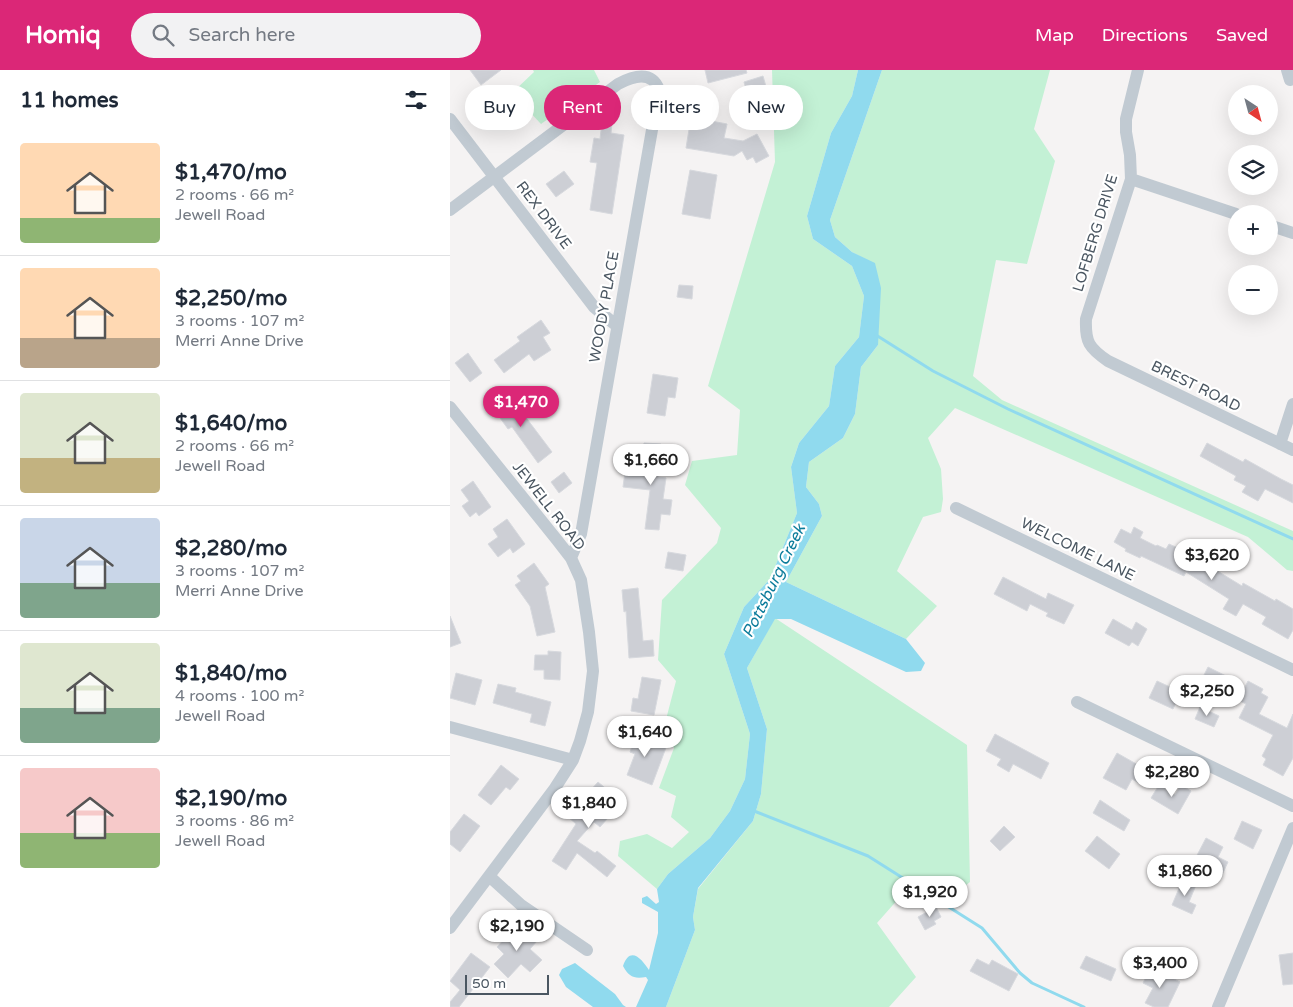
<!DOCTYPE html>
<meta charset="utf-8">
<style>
body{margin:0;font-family:"Varela Round",sans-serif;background:#f2f2f3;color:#1f2937;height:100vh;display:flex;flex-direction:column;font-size:19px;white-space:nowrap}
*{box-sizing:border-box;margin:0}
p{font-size:16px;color:#747a83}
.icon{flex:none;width:28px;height:28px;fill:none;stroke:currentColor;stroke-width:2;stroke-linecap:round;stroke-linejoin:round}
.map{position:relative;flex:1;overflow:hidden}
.drawer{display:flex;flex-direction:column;background:#fff;width:450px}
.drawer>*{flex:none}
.banner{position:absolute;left:15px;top:15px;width:475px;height:45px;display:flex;gap:10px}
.needle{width:32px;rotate:144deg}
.controls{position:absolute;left:778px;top:15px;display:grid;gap:10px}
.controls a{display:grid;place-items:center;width:50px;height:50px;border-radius:50%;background:#fff;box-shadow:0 5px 20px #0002;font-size:25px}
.scale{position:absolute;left:15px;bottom:12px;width:84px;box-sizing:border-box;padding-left:5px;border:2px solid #4a5661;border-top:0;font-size:14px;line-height:18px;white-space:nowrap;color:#4a5661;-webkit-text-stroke:4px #fff;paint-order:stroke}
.price{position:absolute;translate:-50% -42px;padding:0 11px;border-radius:18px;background:#fff;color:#222;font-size:16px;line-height:32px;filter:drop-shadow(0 1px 2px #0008)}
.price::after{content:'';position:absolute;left:50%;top:30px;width:15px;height:11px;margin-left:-8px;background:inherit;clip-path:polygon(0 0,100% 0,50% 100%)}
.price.current{background:#db2777;color:#fff}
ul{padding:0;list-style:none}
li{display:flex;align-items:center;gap:15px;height:125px;padding:0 20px}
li+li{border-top:1px solid #e0e1e3}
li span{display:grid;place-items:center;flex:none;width:140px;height:100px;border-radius:5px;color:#555}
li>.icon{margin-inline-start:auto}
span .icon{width:60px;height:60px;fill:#fffc;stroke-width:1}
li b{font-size:21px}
h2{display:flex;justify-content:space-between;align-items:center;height:60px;padding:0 20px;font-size:21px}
.chip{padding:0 18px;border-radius:22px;background:#fff;box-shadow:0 5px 20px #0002;font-size:18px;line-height:45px}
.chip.current{background:#db2777;color:#fff}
header{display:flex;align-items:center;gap:30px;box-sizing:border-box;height:70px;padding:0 25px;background:#db2777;color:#fff}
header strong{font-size:24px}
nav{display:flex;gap:28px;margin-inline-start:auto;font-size:18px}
.search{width:350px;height:45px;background:#f2f2f3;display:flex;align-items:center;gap:12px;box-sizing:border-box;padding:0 18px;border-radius:28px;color:#747a83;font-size:19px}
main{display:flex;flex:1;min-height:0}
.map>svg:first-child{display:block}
.green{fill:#c3f1d5}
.water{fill:#90daee}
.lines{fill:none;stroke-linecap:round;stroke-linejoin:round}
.stream{stroke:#90daee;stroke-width:3}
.building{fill:#cdcfd5;stroke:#d7d9de}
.minor{stroke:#c1cad2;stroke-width:12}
.labels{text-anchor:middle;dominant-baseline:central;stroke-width:4.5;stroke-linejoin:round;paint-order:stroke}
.street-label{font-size:15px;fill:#4a5661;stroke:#fff}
.water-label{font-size:16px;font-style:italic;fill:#0c7c9b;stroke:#fff}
</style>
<header>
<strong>Homiq</strong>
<div class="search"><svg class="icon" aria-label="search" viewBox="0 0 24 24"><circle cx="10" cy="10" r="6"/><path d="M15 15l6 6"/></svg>Search here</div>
<nav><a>Map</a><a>Directions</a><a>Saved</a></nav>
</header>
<main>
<section class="drawer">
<h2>11 homes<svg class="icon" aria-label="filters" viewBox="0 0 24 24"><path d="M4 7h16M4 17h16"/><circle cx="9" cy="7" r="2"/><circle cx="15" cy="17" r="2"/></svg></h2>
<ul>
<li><span style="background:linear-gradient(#ffd9b3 75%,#8fb573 0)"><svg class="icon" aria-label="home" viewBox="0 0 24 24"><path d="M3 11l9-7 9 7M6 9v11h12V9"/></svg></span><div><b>$1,470/mo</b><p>2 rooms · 66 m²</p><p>Jewell Road</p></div></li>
<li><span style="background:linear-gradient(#ffd9b3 70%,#b9a48a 0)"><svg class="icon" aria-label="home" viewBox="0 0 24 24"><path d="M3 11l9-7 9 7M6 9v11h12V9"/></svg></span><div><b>$2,250/mo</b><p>3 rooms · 107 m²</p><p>Merri Anne Drive</p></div></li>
<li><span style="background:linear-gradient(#dfe7d0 65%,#c2b280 0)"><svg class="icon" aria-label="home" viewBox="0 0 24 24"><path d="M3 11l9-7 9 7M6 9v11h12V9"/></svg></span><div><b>$1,640/mo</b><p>2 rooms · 66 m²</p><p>Jewell Road</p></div></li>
<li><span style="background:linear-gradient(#c9d6e8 65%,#7fa58c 0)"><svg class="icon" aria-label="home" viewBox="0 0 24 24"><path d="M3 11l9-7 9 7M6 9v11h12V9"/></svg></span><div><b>$2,280/mo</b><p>3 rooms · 107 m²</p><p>Merri Anne Drive</p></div></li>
<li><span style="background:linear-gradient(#dfe7d0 65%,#7fa58c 0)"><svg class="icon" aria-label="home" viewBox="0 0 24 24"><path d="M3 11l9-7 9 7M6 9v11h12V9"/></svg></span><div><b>$1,840/mo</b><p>4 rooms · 100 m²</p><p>Jewell Road</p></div></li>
<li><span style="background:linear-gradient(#f6c9c9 65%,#8fb573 0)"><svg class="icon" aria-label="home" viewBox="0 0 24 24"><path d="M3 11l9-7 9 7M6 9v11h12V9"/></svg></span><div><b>$2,190/mo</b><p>3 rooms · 86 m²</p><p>Jewell Road</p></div></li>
</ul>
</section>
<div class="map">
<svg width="843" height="937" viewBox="0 0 843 937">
<rect width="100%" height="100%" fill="#f5f3f3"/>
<!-- green -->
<path class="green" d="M83 0H144L150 12 91 54 62 23 84 2Z
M322 0H408L402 26 381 63 357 146 363 169 402 196 414 226 409 267 385 296 379 336 349 373 341 397 347 443 320 509 294 537 274 584 300 664 295 709 280 741 260 768 218 804 207 819 168 786 170 771 197 764 222 778 239 762 221 747 226 726 209 718 224 678 213 661 226 611 208 590 212 530 267 473 271 458 235 415 242 391 287 385 290 340 258 316 325 92Z
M432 0H600L584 59 605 91 577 194 546 190 523 306 552 330 843 461V501L837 500 798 467 505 338 478 368 491 399 493 429 491 442 473 447 447 501 487 536 456 569 336 512 372 446 369 434 356 417 359 392 393 368 405 344 411 297 428 275 425 194 402 182 385 167 380 150Z
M325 548 517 675 520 812 500 827 465 810 427 853 466 907 439 937H216L245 860 243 847 248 819 303 751 311 724 317 659 297 598Z"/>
<!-- water -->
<path class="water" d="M408 0H432L380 150 385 167 402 182 425 193 431 218 428 275 411 297 405 344 393 368 359 392 356 417 369 434 372 446 336 512 456 569 475 593 471 601 456 602 341 549H325L297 598 317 659 311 724 303 751 248 818 243 847 245 860 216 937H186L198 910 196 907C184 909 179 907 173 896 180 875 192 889 199 900L208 863V842L192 833V828L197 826 206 834 209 832 207 819 218 804 260 768 280 741 295 709 300 664 274 584 294 537 320 509 347 443 341 397 349 373 379 336 385 296 409 267 414 226 402 196 363 169 357 146 381 63 402 26Z
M125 893 165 924 173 935 176 937H143L116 917 109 905 112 899Z"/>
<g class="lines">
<!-- stream -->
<path class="stream" d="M426 265 483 301 558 339 843 469
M304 741 418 786 532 858 570 903 582 913 634 937"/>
</g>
<!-- building -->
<path class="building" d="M20 0H51L31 15Z
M255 0H296L297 3 258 13Z
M313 6 317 20 298 26 294 12Z
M241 47 277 54 274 68 293 71 307 64 319 86 306 93 303 87 297 90 292 81 284 86 236 78Z
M152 52 162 53 161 63 174 65 162 144 140 140 147 93 140 92 144 68 150 69Z
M240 100 267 105 260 149 232 144Z
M114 101 124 114 106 127 96 114Z
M229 215 243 216 242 229 227 227Z
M91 250 100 263 93 267 101 280 84 291 79 284 54 303 44 290 70 271 67 267Z
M18 283 32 303 20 312 5 293Z
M203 304 228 308 225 328 218 327 215 346 197 343Z
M51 326 56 333 62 329 102 382 88 393 62 357 58 359 40 334Z
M194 373 211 374 208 407 216 408 213 429 222 430 220 445 211 444 209 460 195 459 200 420 173 417 175 402 191 404Z
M757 373 793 392 795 389 831 409 843 415V433L815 419 808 431 792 422 796 416 784 410 786 406 750 386Z
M114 402 122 413 109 423 101 412Z
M23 411 41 437 29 446 26 442 20 447 12 436 19 431 11 420Z
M57 449 75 474 63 483 60 478 48 487 38 474 48 467 43 459Z
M684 457 693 462 690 468 706 476 707 475 716 479 719 474 737 482 734 487 750 494 751 491 792 516 793 513 825 531 826 529 843 539V560L838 569 812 554 816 547 793 534 786 546 773 539 779 529 736 502 734 506 691 486 690 488 675 481 676 479 664 472 671 459 681 464Z
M218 482 236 485 233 501 215 498Z
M84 493 99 514 95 517 105 562 87 566 80 536 65 515 71 511 67 506Z
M553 507 596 529 598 523 624 535 614 554 596 546 598 543 580 534 577 541 544 524Z
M188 518 193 571 203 570 204 586 179 588 176 541 174 542 172 520Z
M0 546 11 573 0 577Z
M663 549 682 560 686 552 697 559 688 576 682 572 679 576 655 563Z
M98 581 111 582 110 610 94 609V600H84L85 585H98Z
M758 597 780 608 772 622 751 611Z
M6 603 32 610 25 635 0 628Z
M192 607 211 610 204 645 181 641 183 628 188 629Z
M707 611 731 622 723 639 699 628Z
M798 611 813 619 811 623 818 627 809 644 837 658 843 644V688L833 706 813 695 816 689 812 686 823 665 789 648 796 634 788 630Z
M48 614 66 618 65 622 101 632 95 656 80 652 82 644 43 633Z
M750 637 769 646 764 657 745 649Z
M180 661 217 675 202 715 177 705 185 684 180 682 183 673 177 671Z
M545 664 599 693 591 709 563 694 559 702 547 695 551 689 536 681Z
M667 683 697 700 689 713 682 709 676 720 653 708Z
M51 695 69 709 60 720 56 717 41 735 28 725Z
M148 712 172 732 150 757 144 752 127 771 145 783 147 781 166 796 157 807 127 783 116 800 102 791 126 754 117 746Z
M709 715 725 725 731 715 741 721 728 744 701 728Z
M650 730 680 750 674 761 643 743Z
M14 744 30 756 10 782 0 774V762Z
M792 751 812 760 803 779 784 769Z
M554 756 565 767 550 781 540 771Z
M647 766 670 784 659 799 635 781Z
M756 768 773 777 768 787 778 792 772 805 744 791Z
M733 809 746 815 739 832 746 835 742 844 722 835Z
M486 837 491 847 484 851 486 854 475 860 468 847Z
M68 854 87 871 80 879 92 890 80 902 71 894 58 908 44 894 54 884 47 877Z
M21 883 40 897 9 937H0V932L10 920 0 911Z
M843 883V914L833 915 829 885Z
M636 886 666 899 661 911 630 898Z
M527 889 539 895 542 890 568 904 559 921 520 901Z
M701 897 730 912 718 937H704L695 933 703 918 693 913Z"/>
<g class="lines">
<!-- minor -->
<path class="minor" d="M688 0 676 49V62L680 85 681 109 636 249C635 272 639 278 658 291L843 380
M837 0 840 10
M0 49 144 237 167 256
M681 109 786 144
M0 140 168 14C183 6 202 0 209 20L131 464 121 488
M819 155 843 163
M0 337 107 470 121 488 131 510 139 562 143 601 138 642 130 671 123 690 105 718 0 858
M830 374 843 334
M506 438 843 600
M627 632 843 736
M0 657 123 690
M39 806 71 835 137 880
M768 937 843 758"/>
</g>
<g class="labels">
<!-- street labels -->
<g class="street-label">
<text transform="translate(94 145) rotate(53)">REX DRIVE</text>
<text transform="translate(645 163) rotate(-73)">LOFBERG DRIVE</text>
<text transform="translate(154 237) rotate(-80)">WOODY PLACE</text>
<text transform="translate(746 316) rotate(26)">BREST ROAD</text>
<text transform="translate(99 436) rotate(52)">JEWELL ROAD</text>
<text transform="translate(628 479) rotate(26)">WELCOME LANE</text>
</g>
<!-- water labels -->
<g class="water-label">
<text transform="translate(324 511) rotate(-64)">Pottsburg Creek</text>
</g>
</g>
</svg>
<div class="controls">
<a><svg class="needle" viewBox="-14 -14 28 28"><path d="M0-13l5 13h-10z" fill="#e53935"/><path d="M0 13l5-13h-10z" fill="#747a83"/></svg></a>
<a><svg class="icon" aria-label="layers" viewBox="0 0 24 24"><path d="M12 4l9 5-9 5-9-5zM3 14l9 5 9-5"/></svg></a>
<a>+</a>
<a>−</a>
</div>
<div class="scale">50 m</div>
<b class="price current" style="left:71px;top:358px">$1,470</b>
<b class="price" style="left:201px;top:416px">$1,660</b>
<b class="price" style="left:762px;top:511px">$3,620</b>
<b class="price" style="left:757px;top:647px">$2,250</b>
<b class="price" style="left:195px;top:688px">$1,640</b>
<b class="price" style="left:722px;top:728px">$2,280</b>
<b class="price" style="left:139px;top:759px">$1,840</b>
<b class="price" style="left:735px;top:827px">$1,860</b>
<b class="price" style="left:480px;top:848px">$1,920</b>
<b class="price" style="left:67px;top:882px">$2,190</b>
<b class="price" style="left:710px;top:919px">$3,400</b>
<div class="banner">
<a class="chip">Buy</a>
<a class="chip current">Rent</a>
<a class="chip">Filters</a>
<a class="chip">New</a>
</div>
</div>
</main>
